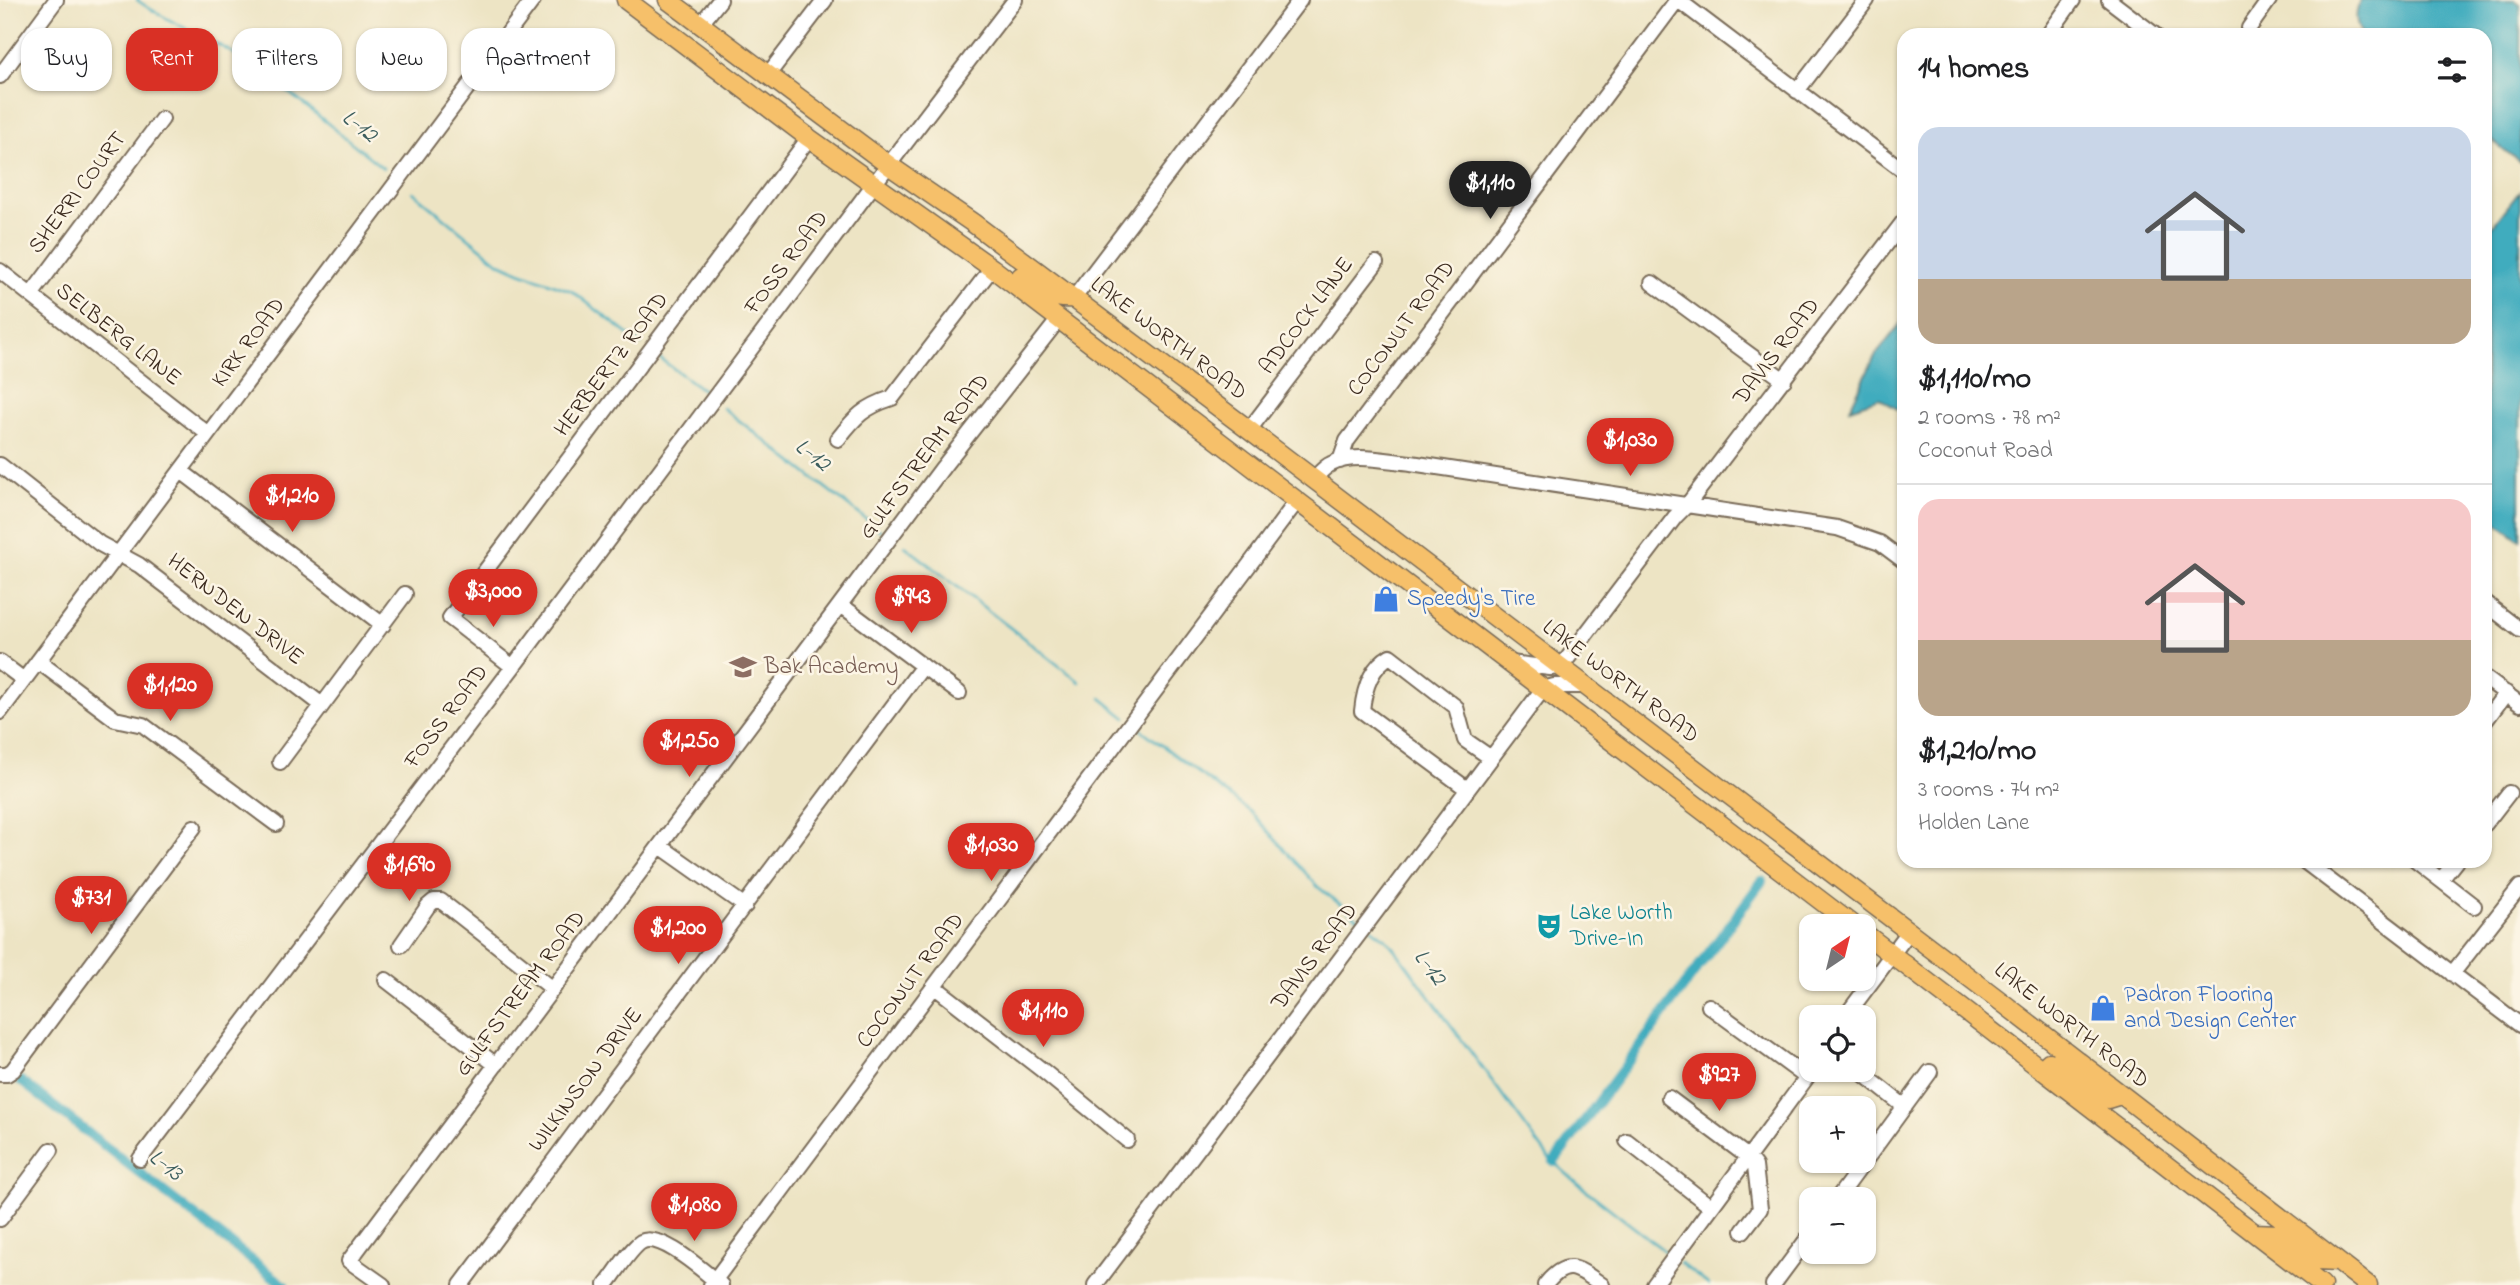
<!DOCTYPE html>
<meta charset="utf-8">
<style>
body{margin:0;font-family:"Indie Flower",sans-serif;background:#f2f2f2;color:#202124;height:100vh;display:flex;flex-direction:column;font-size:26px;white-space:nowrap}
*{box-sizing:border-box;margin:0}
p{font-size:23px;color:#757577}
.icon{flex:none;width:38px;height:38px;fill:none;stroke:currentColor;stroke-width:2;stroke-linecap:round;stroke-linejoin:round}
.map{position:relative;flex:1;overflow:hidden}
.drawer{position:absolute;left:1897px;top:28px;width:595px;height:840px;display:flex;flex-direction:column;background:#fff;border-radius:21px;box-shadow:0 2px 5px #0004}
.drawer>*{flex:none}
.banner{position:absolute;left:21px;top:28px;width:665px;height:63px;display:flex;gap:14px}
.needle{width:46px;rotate:35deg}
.tools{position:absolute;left:1799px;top:914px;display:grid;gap:14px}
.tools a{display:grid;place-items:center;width:77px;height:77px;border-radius:14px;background:#fff;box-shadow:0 2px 5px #0004;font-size:35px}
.price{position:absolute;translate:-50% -60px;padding:0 16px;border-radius:24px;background:#d93025;color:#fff;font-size:23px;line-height:46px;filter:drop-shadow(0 2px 4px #0008)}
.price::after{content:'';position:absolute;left:50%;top:42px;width:21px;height:16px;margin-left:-10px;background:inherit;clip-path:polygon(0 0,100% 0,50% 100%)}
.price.active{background:#222;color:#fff}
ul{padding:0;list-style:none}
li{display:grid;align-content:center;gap:14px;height:371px;padding:0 21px}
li+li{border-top:2px solid #e0e0e0}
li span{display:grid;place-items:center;height:217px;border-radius:21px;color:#555}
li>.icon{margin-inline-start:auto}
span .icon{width:126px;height:126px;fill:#fffc;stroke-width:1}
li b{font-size:30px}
h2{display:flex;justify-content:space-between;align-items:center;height:84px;padding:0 21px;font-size:30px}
.tag{padding:0 24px;border-radius:21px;background:#fff;box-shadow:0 2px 5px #0004;font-size:24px;line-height:63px}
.tag.active{background:#d93025;color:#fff}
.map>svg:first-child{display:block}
.water{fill:#3facbe;stroke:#3d6b6e;stroke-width:2}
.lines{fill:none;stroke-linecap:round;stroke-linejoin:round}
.stream{stroke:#3facbe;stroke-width:2.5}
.canal{stroke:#3facbe;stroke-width:10}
.minor-casing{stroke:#796b58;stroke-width:18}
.major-casing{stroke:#796b58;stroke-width:21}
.minor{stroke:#fff;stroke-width:14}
.major{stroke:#f6c06b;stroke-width:18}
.labels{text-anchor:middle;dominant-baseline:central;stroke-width:5;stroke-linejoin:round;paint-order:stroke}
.street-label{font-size:23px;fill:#3b2a1e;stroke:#fcf5e5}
.shop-label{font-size:23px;fill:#366cbe;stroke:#fcf5e5;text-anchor:start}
.education-label{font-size:23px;fill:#785e54;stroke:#fcf5e5;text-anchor:start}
.culture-label{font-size:23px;fill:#0d838f;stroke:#fcf5e5;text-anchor:start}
.water-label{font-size:24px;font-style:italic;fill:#3d5e5e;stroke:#fcf5e5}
</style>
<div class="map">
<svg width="2520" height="1285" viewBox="0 0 2520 1285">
<rect width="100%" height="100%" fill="#fcf5e5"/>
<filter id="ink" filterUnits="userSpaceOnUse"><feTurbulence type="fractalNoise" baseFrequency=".0143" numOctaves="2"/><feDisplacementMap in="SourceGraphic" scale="14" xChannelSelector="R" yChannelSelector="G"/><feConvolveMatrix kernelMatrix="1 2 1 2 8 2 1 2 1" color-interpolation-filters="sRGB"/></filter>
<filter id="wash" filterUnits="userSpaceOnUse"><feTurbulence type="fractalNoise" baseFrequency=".00686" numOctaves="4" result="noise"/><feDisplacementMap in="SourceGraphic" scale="28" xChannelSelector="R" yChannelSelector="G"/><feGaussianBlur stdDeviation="1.57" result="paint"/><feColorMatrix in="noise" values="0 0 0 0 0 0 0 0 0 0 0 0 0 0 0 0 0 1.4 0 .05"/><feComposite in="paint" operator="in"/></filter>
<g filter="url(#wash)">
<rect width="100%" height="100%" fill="#ede4c4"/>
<!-- water -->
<path class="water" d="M2360 0H2514L2520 5V162L2485 135V35H2362C2355 23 2355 13 2360 0Z
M2520 191V540L2485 514V236Z
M1904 319V413L1879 398 1850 408 1875 356Z"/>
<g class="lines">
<!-- stream -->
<path class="stream" d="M137 0C172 26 214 38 250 64 296 96 339 133 383 168
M413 192 498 262 520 272 572 291 641 344
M659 358 703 390
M723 408 881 531
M905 546 1080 682
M1101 698 1126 718
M1139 728 1252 813 1318 887 1363 922
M1371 928 1386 939 1400 956 1548 1157 1578 1184 1667 1253
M1680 1263 1709 1285"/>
<!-- canal -->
<path class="canal" d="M21 1081 284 1285
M1554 1162 1762 881"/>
</g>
</g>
<g filter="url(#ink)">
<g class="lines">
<!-- minor casing -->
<g class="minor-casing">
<path id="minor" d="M1678 0 1904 171
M2109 0 2155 35
M700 25 720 0
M2048 35 2073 0
M2249 35V28L2269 0
M0 76 56 0
M767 76 825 0
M1797 91 1867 0
M0 271 208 434
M1652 283 1784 380
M31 295 162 119
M1074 298 1300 0
M1249 430 1376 263
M838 439C855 417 864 407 892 398L992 268
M1340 461 1347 441 1677 0
M0 465 100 544 139 565 322 705
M181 471 383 625
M1314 479C1319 474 1324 467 1331 464 1353 452 1387 461 1411 463L1837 528 1880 543 1904 561
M2485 603 2520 630
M841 605 959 693
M38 661 115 719 143 725 276 824
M0 662 24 680
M1511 663 1550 668 1561 667 1675 517 1688 504 1904 221
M513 667 450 618 809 138
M2485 678 2520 704
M0 712 533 0
M2485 721 2506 693
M280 762 405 594
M1467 789 1362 711C1364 689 1371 667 1390 656L1456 707 1465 740 1491 758
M2485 824 2509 793
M660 846 745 906
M2304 861 2520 1025
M2416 861 2474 906
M2441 880 2456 861
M401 945 428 906 434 901H441L553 989
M2452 974 2520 887
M386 980 496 1065
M935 987 1042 1070 1127 1140
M1709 1006 1806 1077
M1845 1017 1908 933
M1857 1069 1905 1107
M0 1074H7L13 1070 194 827
M1669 1098 1748 1157 1755 1166 1760 1209 1743 1231
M1627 1141 1711 1207
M140 1159 513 667 874 184 1015 0
M1837 1199 1930 1072
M0 1219 51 1150
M383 1285 349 1261 943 467 1059 319
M461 1285 923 666
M606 1285C615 1274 630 1249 641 1242 661 1231 705 1273 721 1285
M711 1285 1297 501
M1095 1285C1245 1087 1394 887 1543 689L1554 686H1586
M1545 1285C1567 1257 1578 1268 1602 1285
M1654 1285 1813 1069
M1773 1285 1811 1234"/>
</g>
<!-- major casing -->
<g class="major-casing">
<path id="major" d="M626 0 809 138 992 268 1854 926
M668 0 890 166 973 223 1249 430 1999 1000 2368 1285
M1021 276C1041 290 1049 300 1074 298
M1864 933 2322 1285
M2049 1062 2053 1063 2098 1096 2108 1099 2121 1095
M2255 1233 2279 1234 2316 1261 2338 1262"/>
</g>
<!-- minor -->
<use href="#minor" class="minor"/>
<!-- major -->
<use href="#major" class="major"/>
</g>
</g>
<!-- icons -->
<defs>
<g id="shop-bare" transform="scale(2.1)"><path d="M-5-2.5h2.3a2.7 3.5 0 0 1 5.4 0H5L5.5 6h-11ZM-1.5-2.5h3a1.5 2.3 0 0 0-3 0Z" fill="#3f7fe0" stroke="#fcf5e5" stroke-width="2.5" paint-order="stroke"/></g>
<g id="school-bare" transform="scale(2.1)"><path d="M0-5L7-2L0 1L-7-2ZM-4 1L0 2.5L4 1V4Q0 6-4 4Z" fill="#8d6e63" stroke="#fcf5e5" stroke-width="2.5" paint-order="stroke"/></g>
<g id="theatre-bare" transform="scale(2.1)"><path d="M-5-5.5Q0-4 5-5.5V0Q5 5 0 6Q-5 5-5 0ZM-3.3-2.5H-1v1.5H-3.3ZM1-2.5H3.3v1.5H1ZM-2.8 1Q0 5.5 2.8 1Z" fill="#0f9aa8" stroke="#fcf5e5" stroke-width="2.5" paint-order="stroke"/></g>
</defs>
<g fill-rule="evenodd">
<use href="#shop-bare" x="1386" y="599"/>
<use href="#school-bare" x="743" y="667"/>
<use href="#theatre-bare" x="1549" y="926"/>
<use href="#shop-bare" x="2103" y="1008"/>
</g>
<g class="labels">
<!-- street labels -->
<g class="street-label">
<text transform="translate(78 193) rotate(-53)">SHERRI COURT</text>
<text transform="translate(787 263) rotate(-53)">FOSS ROAD</text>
<text transform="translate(1307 316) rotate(-53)">ADCOCK LANE</text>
<text transform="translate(1402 329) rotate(-53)">COCONUT ROAD</text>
<text transform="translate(118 335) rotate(38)">SELBERG LANE</text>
<text transform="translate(1168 339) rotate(37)">LAKE WORTH ROAD</text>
<text transform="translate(249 343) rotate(-53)">KIRK ROAD</text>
<text transform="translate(1777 352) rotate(-53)">DAVIS ROAD</text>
<text transform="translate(612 365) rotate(-53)">HERBERTZ ROAD</text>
<text transform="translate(925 457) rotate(-53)">GULFSTREAM ROAD</text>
<text transform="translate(235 610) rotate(38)">HERNDEN DRIVE</text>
<text transform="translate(1620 682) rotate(37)">LAKE WORTH ROAD</text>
<text transform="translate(447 717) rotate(-53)">FOSS ROAD</text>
<text transform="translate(1315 957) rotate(-53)">DAVIS ROAD</text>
<text transform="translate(911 981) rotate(-53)">COCONUT ROAD</text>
<text transform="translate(521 994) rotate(-53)">GULFSTREAM ROAD</text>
<text transform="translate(2071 1026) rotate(38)">LAKE WORTH ROAD</text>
<text transform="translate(586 1080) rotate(-53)">WILKINSON DRIVE</text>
</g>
<!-- shop labels -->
<g class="shop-label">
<text x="1407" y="599">Speedy's Tire</text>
<text x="2124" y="995">Padron Flooring<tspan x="2124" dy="26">and Design Center</tspan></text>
</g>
<!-- education labels -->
<g class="education-label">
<text x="764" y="667">Bak Academy</text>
</g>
<!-- culture labels -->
<g class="culture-label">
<text x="1570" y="913">Lake Worth<tspan x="1570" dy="26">Drive-In</tspan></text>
</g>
<!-- water labels -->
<g class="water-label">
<text transform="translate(359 127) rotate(38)">L-12</text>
<text transform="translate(812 456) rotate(38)">L-12</text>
<text transform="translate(1429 968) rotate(53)">L-12</text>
<text transform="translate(165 1166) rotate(38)">L-13</text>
</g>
</g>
</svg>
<div class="tools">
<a><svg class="needle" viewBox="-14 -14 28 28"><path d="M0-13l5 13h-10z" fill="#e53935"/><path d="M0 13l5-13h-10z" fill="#757577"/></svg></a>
<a><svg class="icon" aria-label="locate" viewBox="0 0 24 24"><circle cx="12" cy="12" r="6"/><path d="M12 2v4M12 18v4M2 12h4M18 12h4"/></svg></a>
<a>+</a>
<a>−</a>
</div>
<b class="price active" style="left:1490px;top:221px">$1,110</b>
<b class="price" style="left:1630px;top:478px">$1,030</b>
<b class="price" style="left:292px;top:534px">$1,210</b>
<b class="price" style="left:493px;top:629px">$3,000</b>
<b class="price" style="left:911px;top:635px">$943</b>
<b class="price" style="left:170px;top:723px">$1,120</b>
<b class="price" style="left:689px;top:779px">$1,250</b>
<b class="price" style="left:991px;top:883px">$1,030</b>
<b class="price" style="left:409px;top:903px">$1,690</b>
<b class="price" style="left:91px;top:936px">$731</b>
<b class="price" style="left:678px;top:966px">$1,200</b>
<b class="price" style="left:1043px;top:1049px">$1,110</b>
<b class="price" style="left:1719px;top:1113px">$927</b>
<b class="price" style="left:694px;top:1243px">$1,080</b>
<div class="banner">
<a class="tag">Buy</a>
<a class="tag active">Rent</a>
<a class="tag">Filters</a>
<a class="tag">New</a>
<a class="tag">Apartment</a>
</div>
<section class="drawer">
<h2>14 homes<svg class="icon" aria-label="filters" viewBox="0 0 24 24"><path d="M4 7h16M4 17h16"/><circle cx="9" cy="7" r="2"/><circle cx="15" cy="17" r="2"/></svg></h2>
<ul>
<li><span style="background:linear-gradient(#c9d6e8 70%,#b9a48a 0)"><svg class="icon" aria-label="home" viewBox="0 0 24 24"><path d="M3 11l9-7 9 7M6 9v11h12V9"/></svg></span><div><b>$1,110/mo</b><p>2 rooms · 78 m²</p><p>Coconut Road</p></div></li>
<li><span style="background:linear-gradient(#f6c9c9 65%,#b9a48a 0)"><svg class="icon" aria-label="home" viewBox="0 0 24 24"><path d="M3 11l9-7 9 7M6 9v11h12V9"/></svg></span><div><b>$1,210/mo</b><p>3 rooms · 74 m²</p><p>Holden Lane</p></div></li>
</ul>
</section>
</div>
